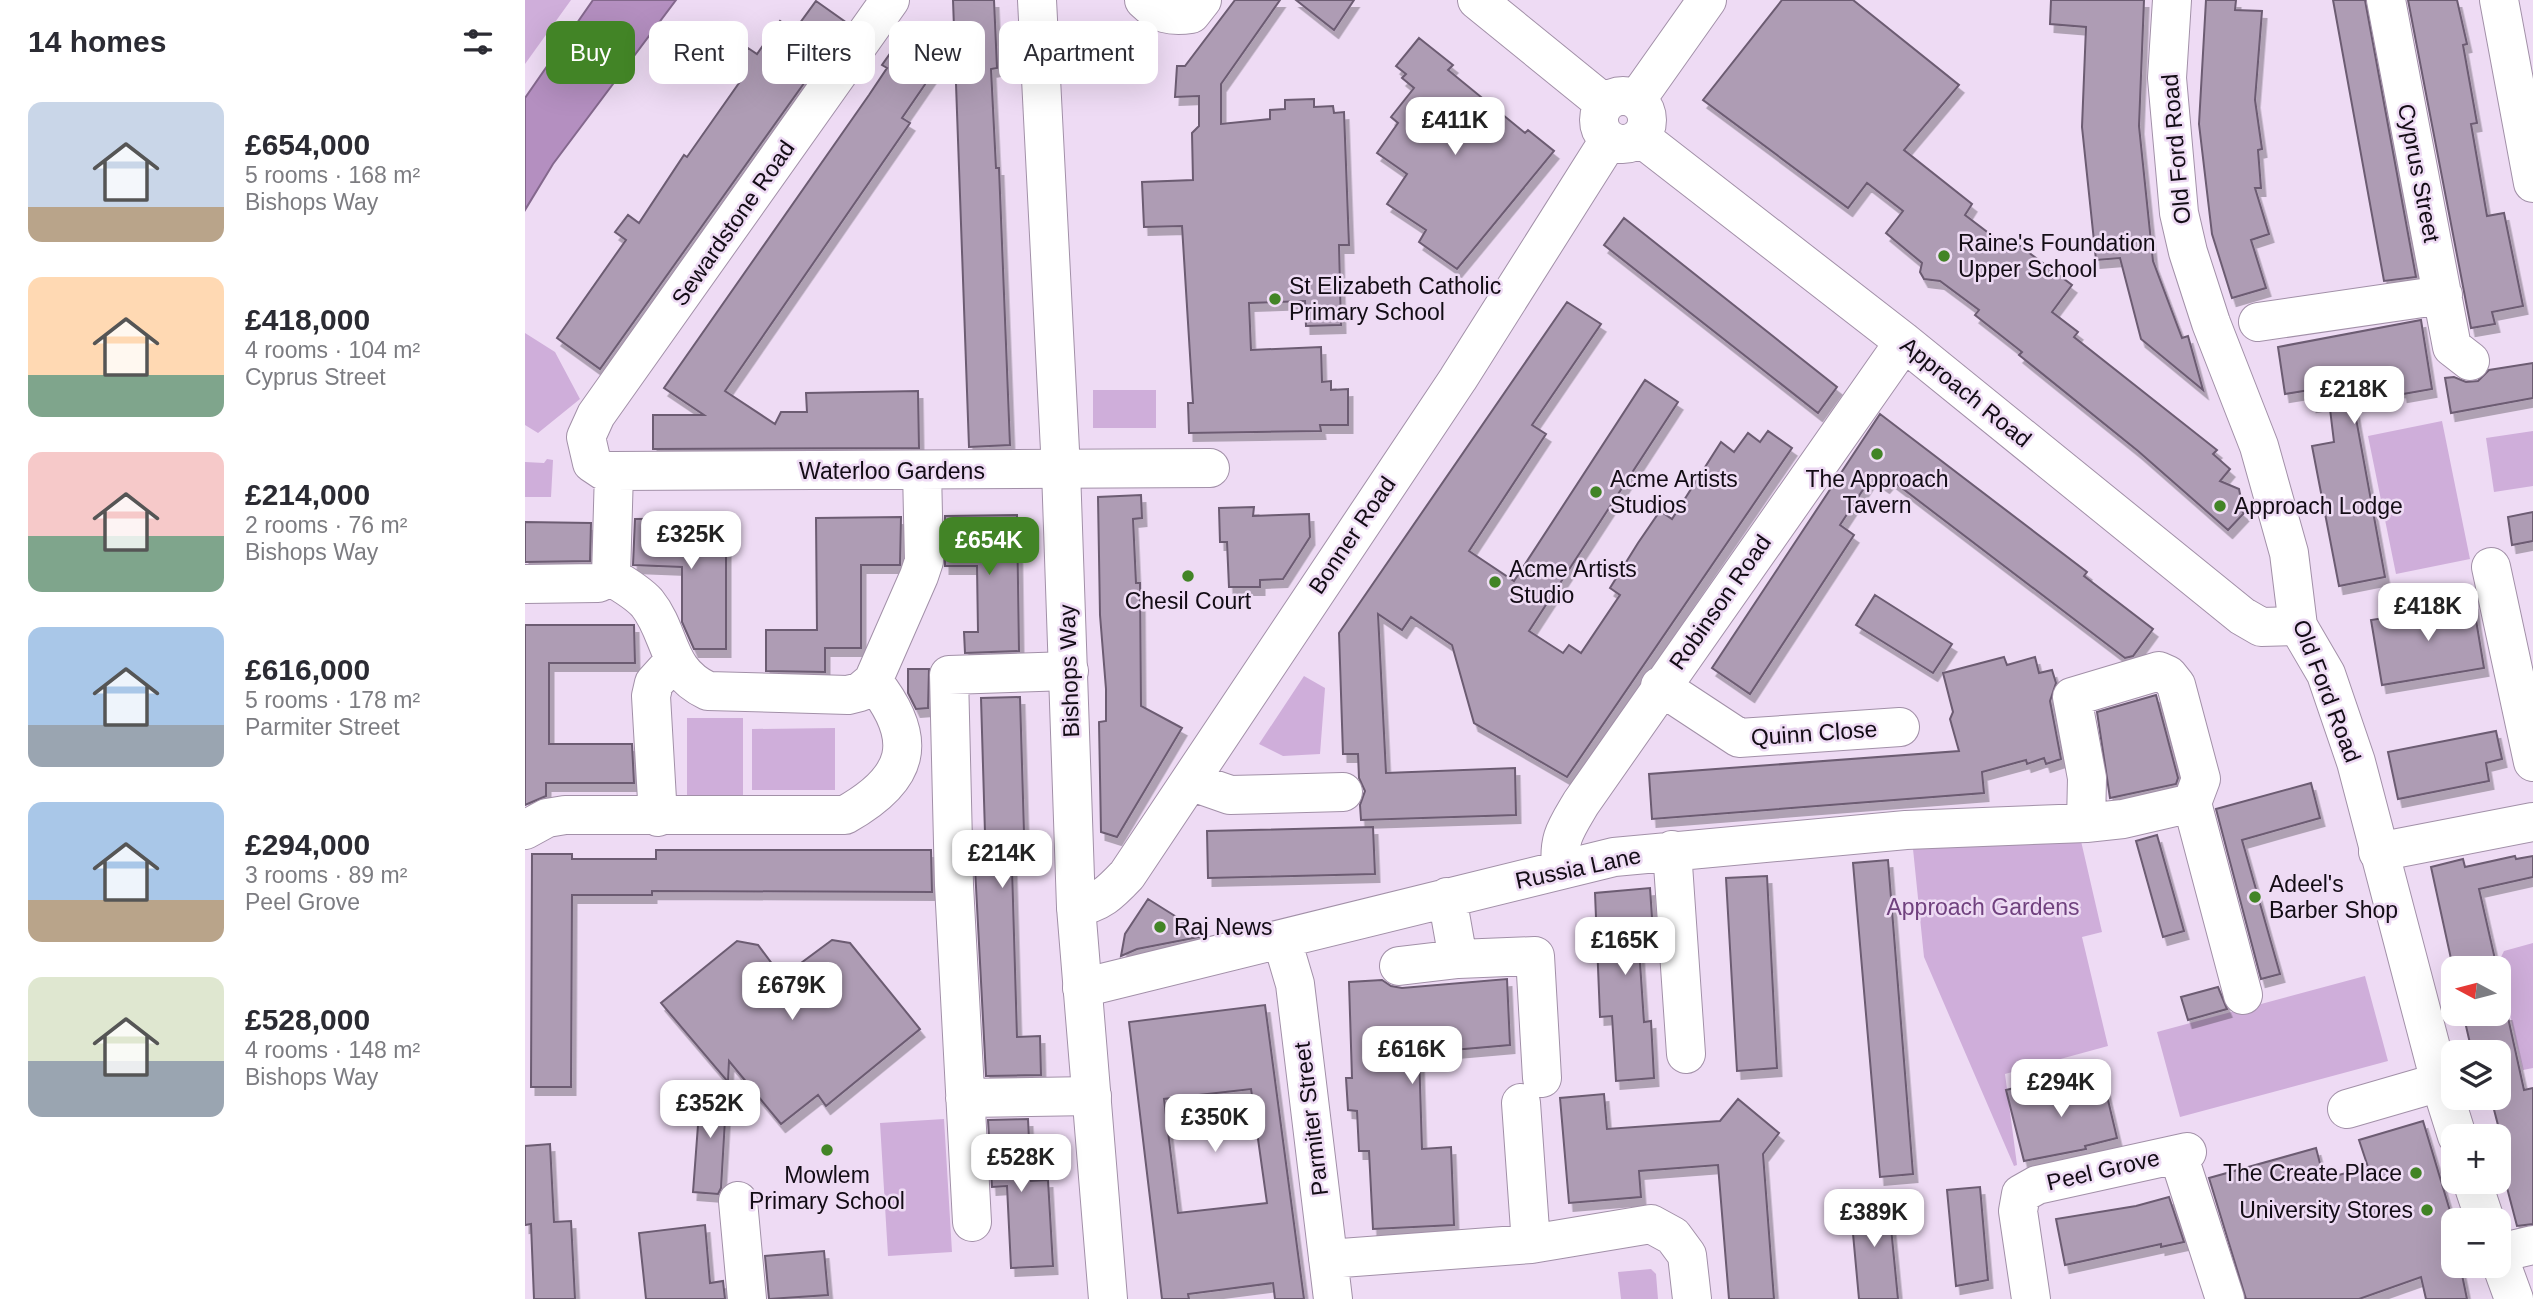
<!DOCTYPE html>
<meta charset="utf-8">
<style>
body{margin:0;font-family:Arial,sans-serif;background:#f2f2f3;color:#2b2b33;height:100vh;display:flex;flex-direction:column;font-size:26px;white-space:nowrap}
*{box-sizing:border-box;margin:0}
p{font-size:23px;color:#7c7c81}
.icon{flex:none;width:38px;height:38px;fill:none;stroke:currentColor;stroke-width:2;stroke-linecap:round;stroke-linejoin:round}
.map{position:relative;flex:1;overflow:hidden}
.panel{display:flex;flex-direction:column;background:#fff;width:525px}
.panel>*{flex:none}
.banner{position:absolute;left:21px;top:21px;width:665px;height:63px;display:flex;gap:14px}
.needle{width:46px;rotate:277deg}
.buttons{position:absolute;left:1916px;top:956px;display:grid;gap:14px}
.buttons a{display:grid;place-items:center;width:70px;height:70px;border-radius:14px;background:#fff;box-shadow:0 7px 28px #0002;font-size:35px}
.price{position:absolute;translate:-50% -60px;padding:0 16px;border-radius:14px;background:#fff;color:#222;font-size:23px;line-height:46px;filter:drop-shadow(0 2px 4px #0008)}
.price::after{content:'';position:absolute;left:50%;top:42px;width:21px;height:16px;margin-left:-10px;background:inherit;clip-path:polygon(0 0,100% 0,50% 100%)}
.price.active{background:#428426;color:#fff}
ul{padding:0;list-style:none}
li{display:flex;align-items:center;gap:21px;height:175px;padding:0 28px}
li span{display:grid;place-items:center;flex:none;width:196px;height:140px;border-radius:14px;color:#555}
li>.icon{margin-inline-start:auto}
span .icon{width:84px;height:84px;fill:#fffc;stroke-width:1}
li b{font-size:30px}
h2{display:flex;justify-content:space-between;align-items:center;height:84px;padding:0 28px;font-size:30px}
.tag{padding:0 24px;border-radius:14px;background:#fff;box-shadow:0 7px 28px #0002;font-size:24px;line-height:63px}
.tag.active{background:#428426;color:#fff}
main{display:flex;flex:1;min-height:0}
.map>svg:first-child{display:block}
.green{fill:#cfaeda}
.water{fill:#b48fc0;stroke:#84688d;stroke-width:2}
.building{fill:#ae9cb4;stroke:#6c5c72;stroke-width:2;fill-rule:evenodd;filter:url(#shadow)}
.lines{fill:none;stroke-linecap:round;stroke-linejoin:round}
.minor-casing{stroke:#a290a8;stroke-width:40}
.major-casing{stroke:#a290a8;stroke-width:40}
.minor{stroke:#fff;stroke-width:38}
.major{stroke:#fff;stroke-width:38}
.poi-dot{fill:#428426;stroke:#eedbf4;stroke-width:2.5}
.labels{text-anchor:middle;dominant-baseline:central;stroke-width:5;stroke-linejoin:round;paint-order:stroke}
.street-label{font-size:23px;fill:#130c15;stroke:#eedbf4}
.poi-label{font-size:23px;fill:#130c15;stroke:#eedbf4;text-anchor:start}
.park-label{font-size:23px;fill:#70417e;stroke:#eedbf4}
</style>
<main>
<section class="panel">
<h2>14 homes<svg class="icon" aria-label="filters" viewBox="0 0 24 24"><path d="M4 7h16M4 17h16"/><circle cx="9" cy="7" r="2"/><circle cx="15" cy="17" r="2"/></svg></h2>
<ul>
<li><span style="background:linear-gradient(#c9d6e8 75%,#b9a48a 0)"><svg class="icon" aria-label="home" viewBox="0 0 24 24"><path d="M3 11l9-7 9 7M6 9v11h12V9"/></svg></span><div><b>£654,000</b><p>5 rooms · 168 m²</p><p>Bishops Way</p></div></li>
<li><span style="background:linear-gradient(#ffd9b3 70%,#7fa58c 0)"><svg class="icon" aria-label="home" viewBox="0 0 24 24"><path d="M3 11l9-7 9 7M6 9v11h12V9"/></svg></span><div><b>£418,000</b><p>4 rooms · 104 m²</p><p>Cyprus Street</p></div></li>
<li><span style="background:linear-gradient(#f6c9c9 60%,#7fa58c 0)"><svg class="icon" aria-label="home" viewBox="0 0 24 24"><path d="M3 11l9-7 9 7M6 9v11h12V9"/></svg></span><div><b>£214,000</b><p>2 rooms · 76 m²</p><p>Bishops Way</p></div></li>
<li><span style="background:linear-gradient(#a9c7e8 70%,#9aa5b1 0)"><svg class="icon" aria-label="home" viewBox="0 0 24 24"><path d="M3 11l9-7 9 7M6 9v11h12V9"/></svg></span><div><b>£616,000</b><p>5 rooms · 178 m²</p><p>Parmiter Street</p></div></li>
<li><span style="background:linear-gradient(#a9c7e8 70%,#b9a48a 0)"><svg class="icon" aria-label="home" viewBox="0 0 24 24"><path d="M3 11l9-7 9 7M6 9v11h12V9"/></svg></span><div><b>£294,000</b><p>3 rooms · 89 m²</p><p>Peel Grove</p></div></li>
<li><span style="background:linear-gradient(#dfe7d0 60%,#9aa5b1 0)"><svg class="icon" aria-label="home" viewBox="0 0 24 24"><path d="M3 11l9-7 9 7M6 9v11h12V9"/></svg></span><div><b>£528,000</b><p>4 rooms · 148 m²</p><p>Bishops Way</p></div></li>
</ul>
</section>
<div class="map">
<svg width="2008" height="1299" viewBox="0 0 2008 1299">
<defs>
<filter id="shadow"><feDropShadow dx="4.5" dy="8" stdDeviation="0" flood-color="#0004"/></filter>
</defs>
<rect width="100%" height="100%" fill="#eedbf4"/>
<!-- green -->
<path class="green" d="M0 0H46L0 64Z
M0 333 30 352 55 399 13 433 0 425Z
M568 390H631V428H568Z
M1917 421 1945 559 1871 574 1843 436Z
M2008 431V486L1969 492 1961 438Z
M22 459 28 460 26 497H0V462L19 463Z
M779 676 800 688 795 754 758 756 734 744Z
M162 718H218V798H162Z
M310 728V790H227V729Z
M1532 839 1556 841 1577 932 1557 937 1583 1046 1480 1074 1492 1165 1489 1166 1399 957 1388 849Z
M2008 943V1068L1998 1070 1973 963 1979 951Z
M1840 976 1863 1061 1655 1117 1632 1032Z
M419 1119 427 1252 363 1256 355 1123Z
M1126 1269 1131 1274 1133 1299H1096L1093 1272Z"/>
<!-- water -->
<path class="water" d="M68 0H151L28 164 0 210V98Z"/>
<!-- building -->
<path class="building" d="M428 0H469L472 68 466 69 471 168H474L485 445 444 447Z
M710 0H755L696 84V124L745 119V110L760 109V100L789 99V107L808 106 809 113 819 112 824 245H814L816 325 781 326 780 301 724 303 726 350 796 347 797 382 806 381V390L823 389V425H795L796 431 664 433 663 403H668L657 226 619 227 617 182 668 180 667 133 674 126V96L650 97 652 66H660Z
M771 0H829L809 30Z
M1257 0H1328L1434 85 1379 150 1447 204 1440 215 1486 250 1491 243 1547 285 1527 312 1553 332 1549 337 1692 450 1688 454 1705 469 1695 481 1714 489 1716 499 1711 506 1719 513 1703 530 1613 451 1494 355 1497 352 1450 315 1454 310 1415 281 1399 279 1395 272 1397 263 1361 233 1378 211 1342 183 1323 208 1178 100Z
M1526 0H1619L1614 126 1628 261 1657 338 1663 336 1678 390 1616 339 1595 258 1571 260 1557 127 1561 27 1525 24Z
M1681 0H1711L1710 10 1737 11 1730 100 1737 149 1733 150 1736 188H1730L1744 234 1726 240 1741 288 1707 298 1687 234 1674 124Z
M1808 0H1840L1891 277 1859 281Z
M1883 0H1932L1942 44 1938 45 1952 123 1946 124 1962 216 1979 213 1998 306 1967 312 1970 324 1946 328Z
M291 1 322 23 75 369 32 338 101 240 90 232 103 215 114 223 159 155 162 157 221 73 210 66 223 48 232 54 255 21 269 31Z
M376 38 414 64 377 118 385 123 200 391 250 424 256 412H282L281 393 393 391 394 448 128 449V415H179L139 388 344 95 362 68 357 65Z
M894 38 928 65 923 70 1000 133 1003 130 1029 151 932 269 894 242 901 230 862 204 882 174 852 153 873 123 866 117 889 88 877 78 881 74 871 66Z
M1099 218 1312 387 1293 413 1079 245Z
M1042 302 1076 324 1007 425 1021 434 944 551 989 581 1120 380 1153 402 1004 631 1038 653 1044 645 1056 653 1095 595 1085 588 1113 543 1135 511 1147 519 1196 442 1209 452 1223 433 1235 442 1243 431 1267 448 1042 777 949 723 927 645 886 617 877 630 853 614 861 773 990 768 991 815 836 820 835 805 840 791 834 778 833 754H818L814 633Z
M1896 320 1907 389 1878 394 1877 389 1836 396 1837 401 1828 402 1860 577 1814 586 1787 446 1809 442 1804 401 1787 404 1785 390 1760 394 1753 347Z
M2008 363V398L1926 413 1920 378 1929 377 1941 382 1953 381 1964 370Z
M1355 414 1562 572 1559 576 1628 629 1608 656 1600 658 1365 479 1360 485 1347 476 1315 525 1329 535 1225 694 1187 668Z
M616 495 617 518 608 519 611 583H615L616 706 657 728 592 837 576 832 574 722 581 721V689L575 615 573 497Z
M729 507 728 516 784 514 785 537 758 579 735 580V587H704L702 542H695L694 508Z
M2008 512V541L1987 545 1983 517Z
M492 515 494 651 440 653 439 632H453L452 566H420V516Z
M376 517 375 565H336V648H300V672L241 671V630H292L291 518Z
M201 518V649H169L157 622V567L108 565 110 519Z
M0 522 66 523 65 561 0 562Z
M1350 595 1427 644 1408 673 1331 625Z
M1948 602 1959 668 1857 685 1846 620 1885 614 1884 606 1906 603V609Z
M0 625H109L110 663H24V744H107L109 783H21V796L0 805Z
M1479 657 1482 665 1510 657 1514 673 1527 670 1531 683 1525 701 1536 759 1521 764 1519 758 1502 764 1501 760 1457 772 1459 793 1127 819 1124 774 1434 751 1425 719 1428 712 1418 673Z
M383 669H404L403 708 391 709 383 693Z
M1631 695 1653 778 1651 784 1585 798 1572 712Z
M495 697 500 866 487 867 492 1037 515 1036 516 1075 461 1076 450 868 461 867 456 698Z
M1971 731 1977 759 1961 763 1964 781 1873 799 1863 752Z
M1786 783 1795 818 1717 840 1755 974 1736 979 1691 809Z
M848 827 850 874 683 878 682 831Z
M1632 835 1659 931 1638 937 1611 841Z
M131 850H406L407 892 127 891V895H47L46 1087H6L7 854H47V859H131Z
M1990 856 1991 859 2008 856V877L1954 889 1972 968H1928L1906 867 1938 859 1940 867Z
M1363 860 1388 1174 1355 1177 1328 863Z
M1242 876 1252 1068 1212 1071 1201 878Z
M1125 888 1129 947 1114 948 1119 1022 1126 1021 1129 1078 1091 1081 1087 1016 1075 1017 1070 893Z
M623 899 650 916 679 936 612 949 596 956 600 934Z
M307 940 325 943 395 1029 301 1106 293 1095 256 1124 204 1061 203 1082 136 1003 212 941 233 945 257 977Z
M982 979 985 1045 894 1053 897 1149 926 1147 929 1225 848 1229 844 1151H834L832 1111 823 1110 821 1078H827L824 982 857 980 866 986 877 988Z
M1693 987 1702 1009 1663 1020 1656 997Z
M740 1005 779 1299H750L748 1283 663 1294 664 1299H637L604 1022ZM726 1089 742 1203 653 1213 639 1099Z
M1938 1013H1982L1999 1090 2008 1088V1224L1992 1226 1974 1157V1129L1966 1098 1974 1097V1052H1947Z
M1578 1079 1592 1138 1560 1146 1561 1149 1499 1161 1481 1090 1513 1082 1516 1094Z
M176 1085 202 1086 196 1188 193 1194 168 1192Z
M1079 1094 1082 1129 1195 1121 1213 1099 1254 1133 1238 1154 1249 1299H1204L1193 1165 1114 1171 1116 1197 1044 1203 1035 1098Z
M503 1119 506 1181 523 1180 528 1266 486 1268 482 1186 467 1187 463 1120Z
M1898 1121 1928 1221V1265H1935L1942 1299H1901L1896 1277 1834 1299H1721L1684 1178 1791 1148 1799 1179 1843 1167 1834 1140Z
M25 1144 29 1222 46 1221 50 1299H9L6 1224 0 1225V1146Z
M1455 1187 1463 1280 1431 1286 1422 1190Z
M1363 1197 1373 1299H1334L1325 1201Z
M1644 1197 1659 1242 1636 1247V1244L1540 1265 1531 1219 1611 1206Z
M180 1225 185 1283 198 1281 200 1299H121L114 1233Z
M299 1251 303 1295 244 1299 240 1256Z"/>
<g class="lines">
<!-- minor casing -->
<g class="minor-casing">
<path id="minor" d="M365 0 71 415 61 437 67 463 79 471H89L685 468
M619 0C633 14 646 17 666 14L677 0
M952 0 1080 104
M1861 0 1927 347 1945 361
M1974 0 2008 183
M1074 120a24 24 0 1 1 48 0a24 24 0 1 1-48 0Z
M1112 99 1182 0
M1115 137 1379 342 1717 616 1736 627 1773 626
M1733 322 1918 295
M1966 567 2008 762
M86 577C98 584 113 593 122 603 147 634 140 671 183 691L323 695 335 692 348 681 394 576 399 561 397 470
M86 577 89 471
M0 584 73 583 86 577
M1135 686 1214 738 1375 727
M665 781 705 795 818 792
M1667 803 1718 995
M133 817 126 696 129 683 149 661
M0 830 22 818 40 815H320C384 779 396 741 348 681
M1147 850 1161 1054
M1853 852 2008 822
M1036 870C1033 838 1040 830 1056 803L1379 342
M922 897 933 959 1010 956 1017 1078
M551 907C575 903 585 893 602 875L933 379 1084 140
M757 940 770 984 808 1299
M874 966 933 959
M557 988 1089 857 1381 830 1561 823 1598 819 1667 803 1676 779 1651 685 1643 675 1634 671 1547 697 1562 778 1561 823
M440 1098 567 1096
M996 1103 1006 1244
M1822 1109 1915 1082
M1653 1154 1700 1299
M213 1201 222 1299
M447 1222 429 885 424 675 544 671
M1974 1253 2008 1245
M803 1259 1006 1244 1126 1224 1148 1236 1162 1255 1167 1299
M1506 1299 1493 1211 1496 1194 1512 1185 1662 1152"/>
</g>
<!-- major casing -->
<g class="major-casing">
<path id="major" d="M512 0 536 470 551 907 583 1299
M1647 0 1642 78 1654 213 1663 252 1686 323 1734 446 1764 553 1773 626 1801 674 1831 762 1915 1082 1932 1136
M1947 1181 1960 1220
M1974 1258 1989 1299"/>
</g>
<!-- minor -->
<use href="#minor" class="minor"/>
<!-- major -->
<use href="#major" class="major"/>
</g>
<!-- markers -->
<g class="poi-dot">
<circle cx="1419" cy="256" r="7"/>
<circle cx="750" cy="299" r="7"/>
<circle cx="1352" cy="454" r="7"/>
<circle cx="1071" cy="492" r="7"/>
<circle cx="1695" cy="506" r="7"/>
<circle cx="663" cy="576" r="7"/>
<circle cx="970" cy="582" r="7"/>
<circle cx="1730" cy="897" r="7"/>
<circle cx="635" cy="927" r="7"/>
<circle cx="302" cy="1150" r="7"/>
<circle cx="1891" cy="1173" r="7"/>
<circle cx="1902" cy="1210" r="7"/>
</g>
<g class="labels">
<!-- street labels -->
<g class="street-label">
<text transform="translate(1651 149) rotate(-95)">Old Ford Road</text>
<text transform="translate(1894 173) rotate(79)">Cyprus Street</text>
<text transform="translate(208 223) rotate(-55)">Sewardstone Road</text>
<text transform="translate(1441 392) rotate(39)">Approach Road</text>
<text x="367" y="471">Waterloo Gardens</text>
<text transform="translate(827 535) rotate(-56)">Bonner Road</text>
<text transform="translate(1195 602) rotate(-55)">Robinson Road</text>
<text transform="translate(544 671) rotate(-92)">Bishops Way</text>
<text transform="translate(1802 691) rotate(69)">Old Ford Road</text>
<text transform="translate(1289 733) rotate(-4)">Quinn Close</text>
<text transform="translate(1053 868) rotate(-12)">Russia Lane</text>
<text transform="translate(786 1119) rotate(-97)">Parmiter Street</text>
<text transform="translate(1578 1170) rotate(-13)">Peel Grove</text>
</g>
<!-- poi labels -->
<g class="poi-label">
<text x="1433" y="243">Raine's Foundation<tspan x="1433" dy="26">Upper School</tspan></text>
<text x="764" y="286">St Elizabeth Catholic<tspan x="764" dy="26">Primary School</tspan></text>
<text x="1085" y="479">Acme Artists<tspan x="1085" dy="26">Studios</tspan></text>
<text x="1352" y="479" text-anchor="middle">The Approach<tspan x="1352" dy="26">Tavern</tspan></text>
<text x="1709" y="506">Approach Lodge</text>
<text x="984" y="569">Acme Artists<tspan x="984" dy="26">Studio</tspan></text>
<text x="663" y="601" text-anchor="middle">Chesil Court</text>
<text x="1744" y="884">Adeel's<tspan x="1744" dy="26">Barber Shop</tspan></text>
<text x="649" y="927">Raj News</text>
<text x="1877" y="1173" text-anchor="end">The Create Place</text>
<text x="302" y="1175" text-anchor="middle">Mowlem<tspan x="302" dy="26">Primary School</tspan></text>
<text x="1888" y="1210" text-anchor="end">University Stores</text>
</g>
<!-- park labels -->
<g class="park-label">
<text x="1458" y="907">Approach Gardens</text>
</g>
</g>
</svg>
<div class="buttons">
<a><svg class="needle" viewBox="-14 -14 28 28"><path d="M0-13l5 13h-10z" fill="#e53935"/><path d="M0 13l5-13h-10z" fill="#7c7c81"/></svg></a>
<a><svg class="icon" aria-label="layers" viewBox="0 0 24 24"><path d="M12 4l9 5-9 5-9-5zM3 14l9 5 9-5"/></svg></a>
<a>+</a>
<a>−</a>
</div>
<b class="price" style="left:930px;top:157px">£411K</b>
<b class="price" style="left:1829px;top:426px">£218K</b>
<b class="price" style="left:166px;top:571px">£325K</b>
<b class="price active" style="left:464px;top:577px">£654K</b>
<b class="price" style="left:1903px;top:643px">£418K</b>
<b class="price" style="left:477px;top:890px">£214K</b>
<b class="price" style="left:1100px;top:977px">£165K</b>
<b class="price" style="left:267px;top:1022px">£679K</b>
<b class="price" style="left:887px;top:1086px">£616K</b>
<b class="price" style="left:1536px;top:1119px">£294K</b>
<b class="price" style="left:185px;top:1140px">£352K</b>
<b class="price" style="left:690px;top:1154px">£350K</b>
<b class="price" style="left:496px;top:1194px">£528K</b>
<b class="price" style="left:1349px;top:1249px">£389K</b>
<div class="banner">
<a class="tag active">Buy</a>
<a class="tag">Rent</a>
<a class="tag">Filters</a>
<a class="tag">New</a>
<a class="tag">Apartment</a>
</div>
</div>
</main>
